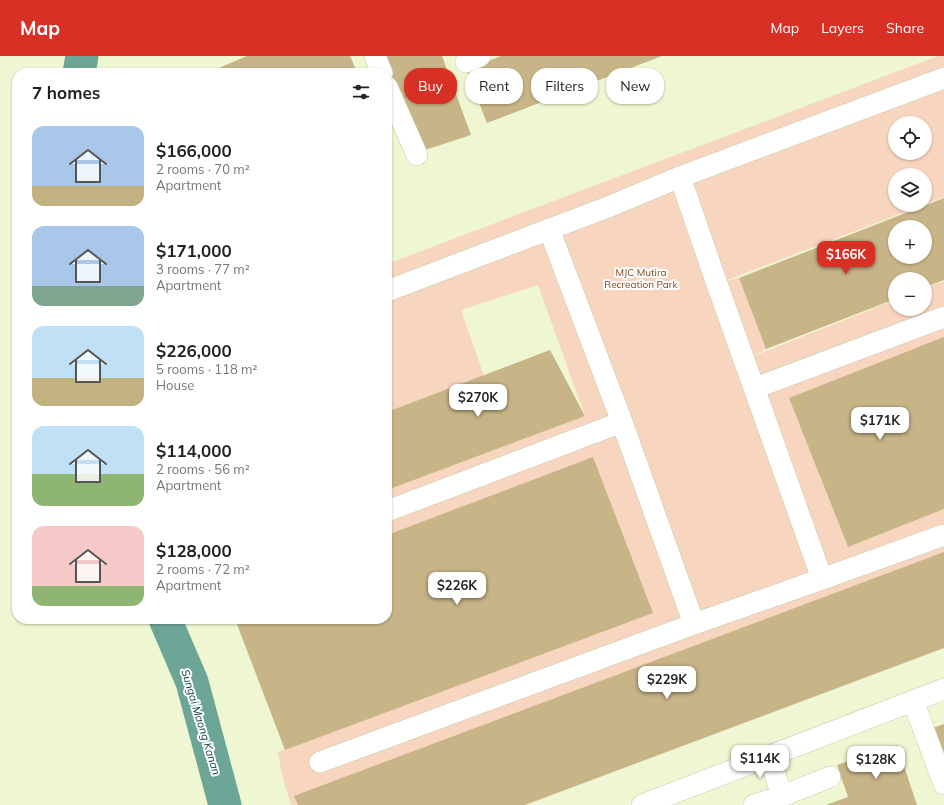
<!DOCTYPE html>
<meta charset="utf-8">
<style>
body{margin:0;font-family:Mulish,sans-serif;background:#f6f6f6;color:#202124;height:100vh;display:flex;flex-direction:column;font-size:15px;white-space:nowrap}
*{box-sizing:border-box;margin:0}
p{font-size:13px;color:#757577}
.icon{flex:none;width:22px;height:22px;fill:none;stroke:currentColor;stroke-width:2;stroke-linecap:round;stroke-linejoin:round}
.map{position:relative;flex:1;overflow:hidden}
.drawer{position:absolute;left:12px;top:12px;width:380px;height:556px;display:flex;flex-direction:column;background:#fff;border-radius:16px;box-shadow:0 1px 3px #0004}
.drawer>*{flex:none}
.guide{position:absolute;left:404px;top:12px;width:380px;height:36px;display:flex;gap:8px}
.controls{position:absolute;left:888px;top:60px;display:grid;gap:8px}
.controls a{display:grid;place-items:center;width:44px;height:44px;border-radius:50%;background:#fff;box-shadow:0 1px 3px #0004;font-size:20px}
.price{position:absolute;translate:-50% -34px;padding:0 9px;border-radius:8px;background:#fff;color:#222;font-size:13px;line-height:26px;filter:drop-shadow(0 1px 2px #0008)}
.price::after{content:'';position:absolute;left:50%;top:24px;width:12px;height:9px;margin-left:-6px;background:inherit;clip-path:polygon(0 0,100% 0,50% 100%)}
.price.current{background:#d93025;color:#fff}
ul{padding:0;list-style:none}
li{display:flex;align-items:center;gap:12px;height:100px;padding:0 20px}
li span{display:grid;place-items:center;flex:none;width:112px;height:80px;border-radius:12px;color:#555}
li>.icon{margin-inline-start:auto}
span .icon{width:48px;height:48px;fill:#fffc;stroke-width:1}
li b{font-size:17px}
h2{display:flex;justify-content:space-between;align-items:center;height:48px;padding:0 20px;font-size:17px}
.tag{padding:0 14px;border-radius:16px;background:#fff;box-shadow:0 1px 3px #0004;font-size:14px;line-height:36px}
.tag.current{background:#d93025;color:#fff}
header{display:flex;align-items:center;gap:24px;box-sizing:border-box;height:56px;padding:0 20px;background:#d93025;color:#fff}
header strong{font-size:19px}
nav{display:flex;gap:22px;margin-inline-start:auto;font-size:14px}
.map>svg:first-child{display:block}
.green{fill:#f7d5be;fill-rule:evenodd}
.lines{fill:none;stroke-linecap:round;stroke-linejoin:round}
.river{stroke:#6da697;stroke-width:33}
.building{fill:#c7b487;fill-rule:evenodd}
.street-casing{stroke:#c5ccaa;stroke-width:22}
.street{stroke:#fff;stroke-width:21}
.labels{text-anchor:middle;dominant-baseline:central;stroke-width:4;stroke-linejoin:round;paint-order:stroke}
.park-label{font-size:10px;fill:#7d481a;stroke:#fff}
.water-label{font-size:11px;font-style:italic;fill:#00372d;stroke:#fff}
</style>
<header>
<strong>Map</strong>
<nav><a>Map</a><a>Layers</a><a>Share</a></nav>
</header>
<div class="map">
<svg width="944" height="749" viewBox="0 0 944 749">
<rect width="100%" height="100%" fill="#eef6d2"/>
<!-- green -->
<path class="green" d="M938 0H944V141L925 148V119H895V149H923L725 225 739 222 766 293 751 301 895 244V253H925V232L944 225V284L789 342 812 400 944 349V377L821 424 848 491 944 453V513L305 749H291L282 719 278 696 652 557 593 402 387 479V433L585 360 538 229 461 254 484 320 387 356V208ZM895 67H925V97H895Z"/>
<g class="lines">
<!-- river -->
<path class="river" d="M79 17 82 0
M165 563 192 626 225 749"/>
</g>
<!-- building -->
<path class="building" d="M247 0H350L357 16 356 17H207Z
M383 0H442L471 79 419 96Z
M501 0H662L487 67 466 14Z
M944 142V224L925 231V223H895V243L766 293 739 222ZM895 171H925V201H895Z
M944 281V453L848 491 789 342Z
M550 294 585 360 387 434V356Z
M593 401 653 557 285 694 235 563H387V479Z
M944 496V592L525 749H298L294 740Z
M944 668V701L933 672Z
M897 689 917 749H826L848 741 837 709Z"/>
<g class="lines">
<!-- street casing -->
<g class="street-casing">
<path id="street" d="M375 0 382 17
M466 6 480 0
M387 31 417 99
M680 121 717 228 822 523
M549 173 622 366 694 568
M387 235 608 151 680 121 944 22
M755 332 944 261
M387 455 622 366
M913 645 944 728
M320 706 694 568 822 523 944 479
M782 740 830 721
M642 749 944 633
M754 749 782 740 769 700"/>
</g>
<!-- street -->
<use href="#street" class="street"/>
</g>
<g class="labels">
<!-- park labels -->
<g class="park-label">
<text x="641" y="216">MJC Mutira<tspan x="641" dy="12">Recreation Park</tspan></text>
</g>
<!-- water labels -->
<g class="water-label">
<text transform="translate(201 666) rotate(73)">Sungai Maong Kanan</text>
</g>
</g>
</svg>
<div class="controls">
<a><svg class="icon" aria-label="locate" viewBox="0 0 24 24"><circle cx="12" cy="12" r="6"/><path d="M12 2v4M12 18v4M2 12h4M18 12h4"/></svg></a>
<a><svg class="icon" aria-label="layers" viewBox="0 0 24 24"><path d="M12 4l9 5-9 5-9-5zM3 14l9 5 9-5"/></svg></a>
<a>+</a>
<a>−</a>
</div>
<b class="price current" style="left:846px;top:219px">$166K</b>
<b class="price" style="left:478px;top:362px">$270K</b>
<b class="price" style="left:880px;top:385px">$171K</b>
<b class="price" style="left:457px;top:550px">$226K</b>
<b class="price" style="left:667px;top:644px">$229K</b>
<b class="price" style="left:760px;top:723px">$114K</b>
<b class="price" style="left:876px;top:724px">$128K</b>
<div class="guide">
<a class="tag current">Buy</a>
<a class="tag">Rent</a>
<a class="tag">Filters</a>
<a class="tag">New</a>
</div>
<section class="drawer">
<h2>7 homes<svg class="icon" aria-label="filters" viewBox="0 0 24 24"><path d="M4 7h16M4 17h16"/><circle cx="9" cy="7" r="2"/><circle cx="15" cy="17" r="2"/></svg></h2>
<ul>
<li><span style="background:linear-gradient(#a9c7e8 75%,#c2b280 0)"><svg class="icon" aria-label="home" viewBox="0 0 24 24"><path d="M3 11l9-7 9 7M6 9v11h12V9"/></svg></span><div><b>$166,000</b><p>2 rooms · 70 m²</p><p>Apartment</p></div></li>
<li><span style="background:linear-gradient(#a9c7e8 75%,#7fa58c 0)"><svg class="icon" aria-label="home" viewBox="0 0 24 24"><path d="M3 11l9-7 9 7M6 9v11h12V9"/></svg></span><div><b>$171,000</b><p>3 rooms · 77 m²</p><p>Apartment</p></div></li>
<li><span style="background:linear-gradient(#bfe0f5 65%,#c2b280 0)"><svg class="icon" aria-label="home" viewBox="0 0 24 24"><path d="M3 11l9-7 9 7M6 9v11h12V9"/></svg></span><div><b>$226,000</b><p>5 rooms · 118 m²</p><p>House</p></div></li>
<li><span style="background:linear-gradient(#bfe0f5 60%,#8fb573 0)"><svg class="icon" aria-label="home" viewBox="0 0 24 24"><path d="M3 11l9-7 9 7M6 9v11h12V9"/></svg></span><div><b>$114,000</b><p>2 rooms · 56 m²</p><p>Apartment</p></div></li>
<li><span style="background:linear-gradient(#f6c9c9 75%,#8fb573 0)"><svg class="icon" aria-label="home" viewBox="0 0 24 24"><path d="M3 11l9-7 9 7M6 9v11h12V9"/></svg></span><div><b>$128,000</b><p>2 rooms · 72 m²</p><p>Apartment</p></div></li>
</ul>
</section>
</div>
